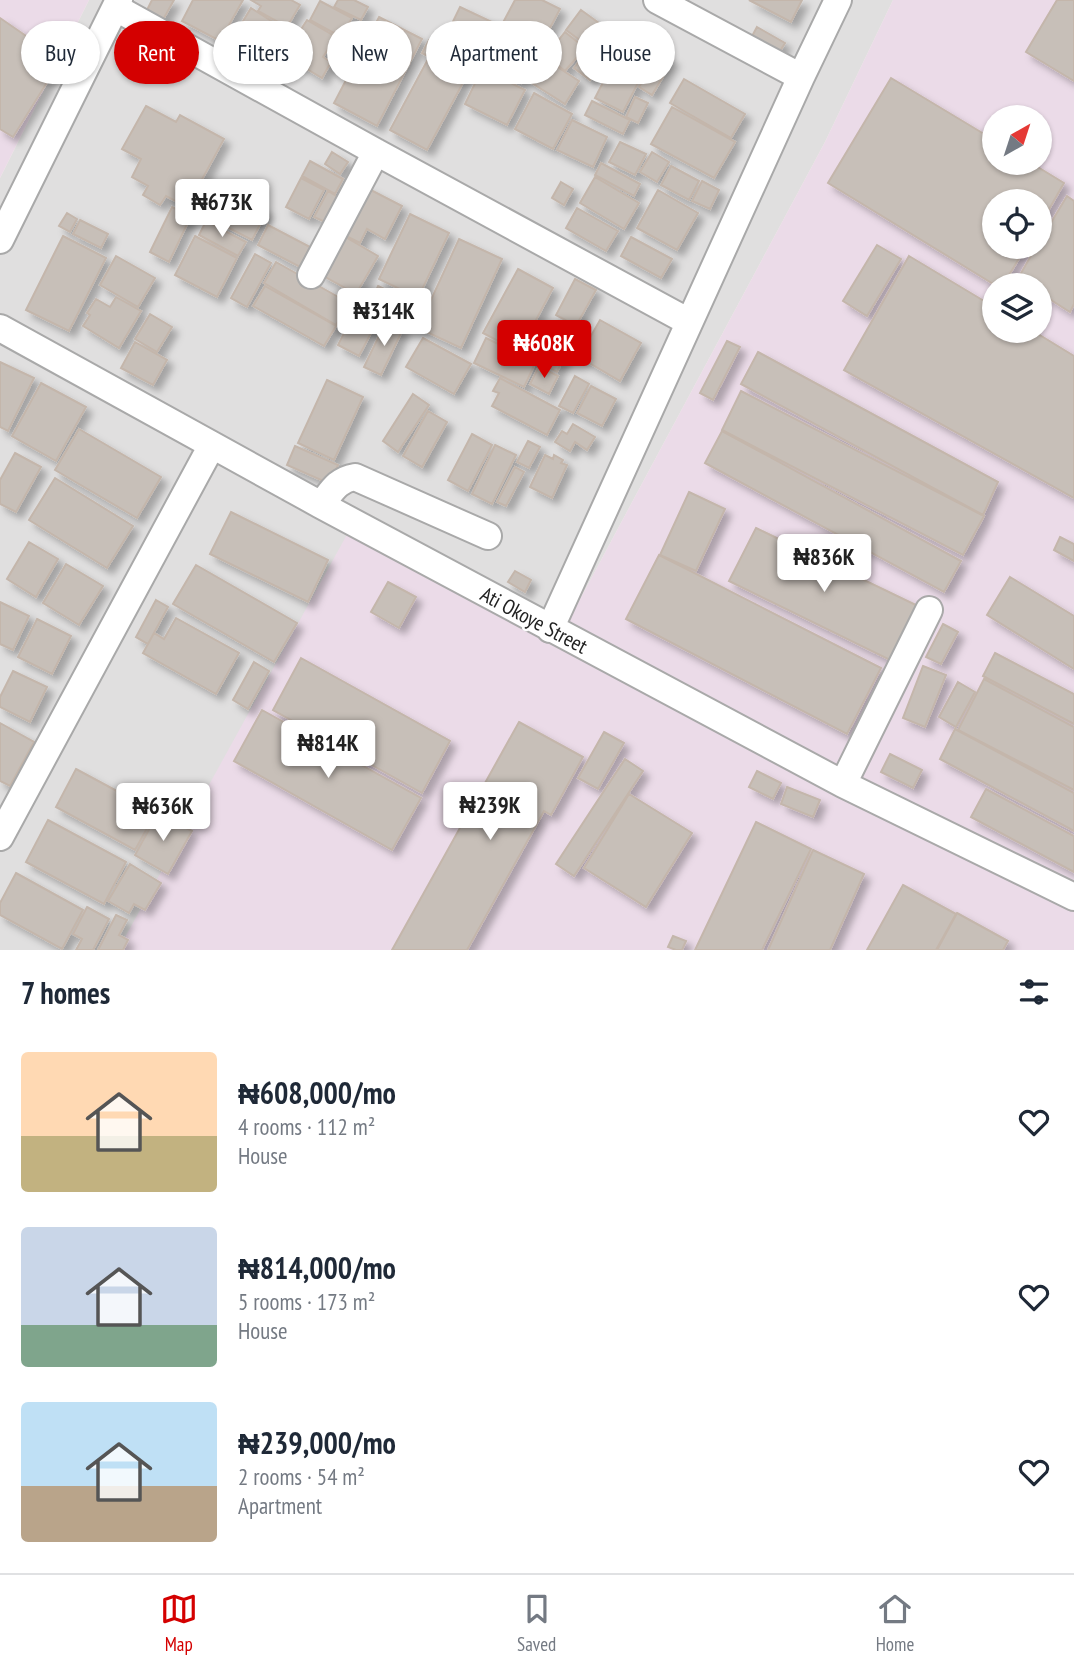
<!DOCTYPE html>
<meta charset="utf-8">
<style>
body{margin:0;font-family:"PT Sans Narrow",sans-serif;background:#f2f2f3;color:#1f2937;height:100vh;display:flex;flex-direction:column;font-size:26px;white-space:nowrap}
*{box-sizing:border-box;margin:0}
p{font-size:23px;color:#747a83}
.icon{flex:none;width:38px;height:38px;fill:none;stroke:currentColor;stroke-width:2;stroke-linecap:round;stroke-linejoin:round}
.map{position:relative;height:950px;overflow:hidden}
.details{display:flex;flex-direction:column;background:#fff;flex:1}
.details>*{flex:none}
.banner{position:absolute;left:21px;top:21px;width:700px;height:63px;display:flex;gap:14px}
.needle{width:46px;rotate:39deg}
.controls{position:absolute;left:982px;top:105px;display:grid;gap:14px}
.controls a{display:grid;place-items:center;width:70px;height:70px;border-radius:50%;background:#fff;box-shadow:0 2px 5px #0004;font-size:35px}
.price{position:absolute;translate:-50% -60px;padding:0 16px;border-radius:7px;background:#fff;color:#222;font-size:23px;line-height:46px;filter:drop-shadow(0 2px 4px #0008)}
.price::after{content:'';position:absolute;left:50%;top:42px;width:21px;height:16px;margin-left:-10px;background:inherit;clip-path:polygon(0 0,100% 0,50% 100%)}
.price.current{background:#d40000;color:#fff}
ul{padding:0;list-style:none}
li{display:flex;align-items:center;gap:21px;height:175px;padding:0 21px}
li span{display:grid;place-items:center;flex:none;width:196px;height:140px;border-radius:7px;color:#555}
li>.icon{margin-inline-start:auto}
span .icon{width:84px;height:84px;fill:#fffc;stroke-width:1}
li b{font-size:30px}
h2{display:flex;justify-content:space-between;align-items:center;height:84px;padding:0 21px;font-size:30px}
.pill{padding:0 24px;border-radius:32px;background:#fff;box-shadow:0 2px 5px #0004;font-size:24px;line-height:63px}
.pill.current{background:#d40000;color:#fff}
.tab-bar{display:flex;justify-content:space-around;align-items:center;height:98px;border-top:2px solid #e0e1e3;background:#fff;font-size:19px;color:#747a83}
.tab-bar a{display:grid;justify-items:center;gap:4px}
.tab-bar .current{color:#d40000}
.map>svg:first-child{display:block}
.residential{fill:#e0dfdf}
.industrial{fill:#ebdbe8;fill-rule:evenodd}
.building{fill:#c7bfb8;stroke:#c4b6ab;stroke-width:2;filter:url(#shadow)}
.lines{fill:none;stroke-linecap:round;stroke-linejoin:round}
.minor-casing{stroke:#a9a9a9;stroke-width:30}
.minor{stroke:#fff;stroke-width:26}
.labels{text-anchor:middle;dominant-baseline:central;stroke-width:5;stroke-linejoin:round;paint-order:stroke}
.street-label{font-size:21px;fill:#222;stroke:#fff}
</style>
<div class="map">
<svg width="1074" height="950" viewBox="0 0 1074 950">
<defs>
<filter id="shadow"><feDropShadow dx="6" dy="6" stdDeviation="3.5" flood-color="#0004"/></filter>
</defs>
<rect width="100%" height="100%" fill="#f2efe9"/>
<!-- residential -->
<path class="residential" d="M89 0H893L825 142 562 633 118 950H0V178Z"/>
<!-- industrial -->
<path class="industrial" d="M0 0H89L0 178Z
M893 0H1074V950H118L355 520 562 633 825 142ZM994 117H1040V163H994ZM994 201H1040V247H994ZM994 285H1040V331H994Z"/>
<!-- building -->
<path class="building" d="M152 0H174L160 25 144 16Z
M193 0H243L220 41 182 21Z
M251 0H291L300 5 287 27 258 11 261 6Z
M338 0H354L368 7 361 20 334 7Z
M515 0H542L560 9 521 83 482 62Z
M749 0H802L791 22Z
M1057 0H1074V81L1026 52Z
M320 1 352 18 341 37 310 20Z
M460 7 494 23 476 61 442 44Z
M251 8 287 31 269 61 236 41 243 29 240 26Z
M581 10 617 36 603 57 566 30Z
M379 17 422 39 377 126 334 103Z
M0 18 61 60 13 137 0 129Z
M307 20 336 37 323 57 331 62 322 78 292 60 305 39 298 34Z
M757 27 785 43 777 56 750 40Z
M565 32 585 48 565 71 546 56Z
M627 35 655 50 623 112 595 98Z
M429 40 475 64 467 77 422 53Z
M660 52 673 60 652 95 639 87Z
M542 57 579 81 565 104 527 80Z
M428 59 465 79 427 150 390 130Z
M580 60 596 71 590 80 574 68Z
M481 71 497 80 499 77 525 90 507 125 465 104Z
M891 78 994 140V163H1031L1064 183 1040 225V201H994V247H1026L1003 285H995L828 183Z
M684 79 745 114 731 138 670 103Z
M534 93 572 114 553 149 515 129Z
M635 97 648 103 638 123 626 117Z
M592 101 630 120 623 134 585 115Z
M146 106 176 122 180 115 224 139 187 207 166 196 160 205 143 195 148 186 132 177 141 159 122 149Z
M672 107 735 142 714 178 651 144Z
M572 120 607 137 593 167 557 150Z
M620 142 646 154 635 175 609 162Z
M332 152 348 162 340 174 325 164Z
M652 152 669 162 657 182 640 172Z
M310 161 343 179 335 194 302 176Z
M601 163 640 184 634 196 595 175Z
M671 166 699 181 689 200 661 185Z
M595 177 639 203 624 229 580 203Z
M301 178 324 190 309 219 286 207Z
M702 181 719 190 710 209 692 201Z
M561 182 573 189 564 205 552 198Z
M365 187 402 206 385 239 367 229 360 243 344 235Z
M658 190 698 213 677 250 637 228Z
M328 191 338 197 325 222 314 217Z
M236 195 267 211 252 240 221 224Z
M1067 196 1074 201V304L1070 312 1040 293V285H1026L1017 280 1036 247H1040V241Z
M172 207 191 216 169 262 150 252Z
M577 208 618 231 606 251 566 228Z
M67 213 77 219 70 232 59 226Z
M410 214 449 233 418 298 379 279Z
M80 220 108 234 101 248 73 234Z
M206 221 246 242 238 256 199 235Z
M268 225 310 247 300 267 258 245Z
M342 235 378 256 356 294 320 274Z
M63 236 106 258 69 331 26 310Z
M195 236 237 258 217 297 175 275Z
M631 237 672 259 661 278 621 256Z
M459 239 502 259 461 348 418 328Z
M877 245 901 259 867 316 843 301Z
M255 254 271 263 247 307 231 298Z
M116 256 155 278 138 307 100 285Z
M909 256 994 307V331H1033L1074 356V498L844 370Z
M276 262 349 303 336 325 264 283Z
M518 269 553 288 519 352 483 333Z
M575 279 596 290 576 326 556 315Z
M265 286 336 326 324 346 253 306Z
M378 286 416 304 408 320 371 302Z
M116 297 141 311 119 348 83 326 90 315 87 313 96 299 110 307Z
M359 303 381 314 359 356 338 345Z
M150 314 172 327 157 352 135 339Z
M600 320 641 343 620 381 579 357Z
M386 321 403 329 381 375 364 367Z
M561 321 580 333 564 359 545 347Z
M423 338 471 364 454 394 406 367Z
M486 338 519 354 525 341 542 349 524 387 474 363Z
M727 341 740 347 713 400 700 393Z
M135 342 167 360 153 385 121 368Z
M544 350 563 360 557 372 538 361Z
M758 352 998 482 983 515 741 384Z
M0 362 34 378 8 431 0 427Z
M539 366 558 376 549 394 530 384Z
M575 376 589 384 573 413 559 406Z
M500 378 560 410 547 435 492 406 499 393 493 391Z
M327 380 363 397 334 460 298 443Z
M41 383 86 407 56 461 12 436Z
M591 386 616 399 602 426 577 413Z
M741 391 984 516 963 555 722 430Z
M413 394 429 405 398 452 383 441Z
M428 411 447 422 422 467 403 456Z
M573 424 595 437 587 450 575 442 570 451 555 442 562 431 567 434Z
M79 429 161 477 137 518 55 470Z
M722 431 961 561 944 592 705 463Z
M472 434 492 445 468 491 448 480Z
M528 441 540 447 529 468 517 462Z
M495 445 516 455 492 504 472 494Z
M295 446 338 465 330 484 287 465Z
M15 453 41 467 16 512 0 504V480Z
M545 455 553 459 554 455 563 460 561 463 567 465 552 498 530 487Z
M515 467 524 472 506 506 497 502Z
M55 478 133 526 107 568 29 520Z
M689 492 725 509 696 571 660 555Z
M231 512 328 560 308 602 210 554Z
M756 528 918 606 890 660 729 581Z
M1060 537 1074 544V561L1054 550Z
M29 542 58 559 36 597 7 579Z
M659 555 881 668 847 734 626 619Z
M66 564 103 586 79 625 43 603Z
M196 565 297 623 274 662 173 604Z
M515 571 531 580 525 592 508 582Z
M1010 577 1074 616V669L987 615Z
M388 582 416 597 399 628 371 612Z
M156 600 168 607 148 644 136 637Z
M0 602 29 616 13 650 0 644Z
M176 618 239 653 216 694 143 653 154 633 164 639Z
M37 619 71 636 52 674 18 657Z
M943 624 958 632 941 664 926 657Z
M995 653 1074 694V724L983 676Z
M301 658 450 741 422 793 273 710Z
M254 662 269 671 248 709 233 700Z
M923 666 946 675 925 727 903 718Z
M13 671 47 687 30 722 0 707V697Z
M984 679 1074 727V790L958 730Z
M958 682 975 692 956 727 939 717Z
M262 710 421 798 392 850 234 761Z
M519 722 583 757 551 815 544 811 467 950H392Z
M0 723 34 742 10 786 0 781Z
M955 729 1074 793V831L940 759Z
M604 732 624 743 598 789 578 778Z
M890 754 922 770 913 788 881 772Z
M625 759 643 771 574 876 556 864Z
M76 769 156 812 135 850 56 807Z
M757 771 781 783 773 799 749 787Z
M787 787 820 800 813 817 781 804Z
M986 789 1074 836V872L971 817Z
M629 794 692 833 646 907 584 868Z
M158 813 192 831 168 874 135 855Z
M48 820 126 862 104 904 26 862Z
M756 822 811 849 762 950H695Z
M813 850 864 874 830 950H768Z
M130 864 161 883 145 910 134 904 129 913 108 901Z
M16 873 83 910 62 949 0 915V903Z
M903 885 956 914 936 950H867Z
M87 907 109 919 93 950H76L82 939 73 934Z
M957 913 1008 941 1003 950H937Z
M116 915 127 920 119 935 128 940 123 950H98Z
M673 936 686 941 682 950H676L668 947Z"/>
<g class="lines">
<!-- minor casing -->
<g class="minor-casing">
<path id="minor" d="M657 0 801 77
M116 8 376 152 689 322
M0 240 119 0
M311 275 376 152
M0 328 321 505 843 784 1074 897
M321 505C332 491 337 480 355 477L488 536
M550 629 801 77 838 0
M843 784 929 610
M0 837 212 445"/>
</g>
<!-- minor -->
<use href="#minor" class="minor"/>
</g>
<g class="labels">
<!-- street labels -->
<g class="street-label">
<text transform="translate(534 620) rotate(28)">Ati Okoye Street</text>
</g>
</g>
</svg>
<div class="controls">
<a><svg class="needle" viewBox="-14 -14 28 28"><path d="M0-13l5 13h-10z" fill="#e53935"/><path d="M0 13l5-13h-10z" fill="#747a83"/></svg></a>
<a><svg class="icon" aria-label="locate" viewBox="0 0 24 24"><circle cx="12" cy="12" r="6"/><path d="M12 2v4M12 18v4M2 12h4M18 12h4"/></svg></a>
<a><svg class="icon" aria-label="layers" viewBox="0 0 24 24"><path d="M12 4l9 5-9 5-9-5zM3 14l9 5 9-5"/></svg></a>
</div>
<b class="price" style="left:222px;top:239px">₦673K</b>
<b class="price" style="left:384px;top:348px">₦314K</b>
<b class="price current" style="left:544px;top:380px">₦608K</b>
<b class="price" style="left:824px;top:594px">₦836K</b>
<b class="price" style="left:328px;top:780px">₦814K</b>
<b class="price" style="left:490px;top:842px">₦239K</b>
<b class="price" style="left:163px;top:843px">₦636K</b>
<div class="banner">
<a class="pill">Buy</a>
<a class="pill current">Rent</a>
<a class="pill">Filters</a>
<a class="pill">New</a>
<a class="pill">Apartment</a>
<a class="pill">House</a>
</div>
</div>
<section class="details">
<h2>7 homes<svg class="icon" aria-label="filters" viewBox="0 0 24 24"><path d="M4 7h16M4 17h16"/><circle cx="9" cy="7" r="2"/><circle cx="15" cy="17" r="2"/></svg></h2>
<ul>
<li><span style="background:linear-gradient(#ffd9b3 60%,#c2b280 0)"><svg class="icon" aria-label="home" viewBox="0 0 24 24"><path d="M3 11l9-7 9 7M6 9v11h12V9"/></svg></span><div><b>₦608,000/mo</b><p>4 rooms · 112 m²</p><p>House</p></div><svg class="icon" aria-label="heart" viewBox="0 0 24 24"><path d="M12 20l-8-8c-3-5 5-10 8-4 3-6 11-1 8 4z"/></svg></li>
<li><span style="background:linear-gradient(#c9d6e8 70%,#7fa58c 0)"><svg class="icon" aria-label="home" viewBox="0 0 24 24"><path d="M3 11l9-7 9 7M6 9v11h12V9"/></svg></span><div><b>₦814,000/mo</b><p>5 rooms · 173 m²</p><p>House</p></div><svg class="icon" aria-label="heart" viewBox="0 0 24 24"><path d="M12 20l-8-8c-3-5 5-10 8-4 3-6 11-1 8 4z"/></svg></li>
<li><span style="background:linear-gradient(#bfe0f5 60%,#b9a48a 0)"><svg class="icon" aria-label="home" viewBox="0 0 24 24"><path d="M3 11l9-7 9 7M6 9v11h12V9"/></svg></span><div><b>₦239,000/mo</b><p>2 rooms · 54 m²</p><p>Apartment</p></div><svg class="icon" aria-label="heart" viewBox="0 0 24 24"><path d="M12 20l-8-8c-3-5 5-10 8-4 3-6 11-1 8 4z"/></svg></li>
</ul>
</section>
<nav class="tab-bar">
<a class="current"><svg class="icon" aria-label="map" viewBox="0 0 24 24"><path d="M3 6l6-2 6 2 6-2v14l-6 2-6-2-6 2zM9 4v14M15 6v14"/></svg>Map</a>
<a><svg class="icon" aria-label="saved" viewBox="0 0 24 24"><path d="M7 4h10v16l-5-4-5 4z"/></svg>Saved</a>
<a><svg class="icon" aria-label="home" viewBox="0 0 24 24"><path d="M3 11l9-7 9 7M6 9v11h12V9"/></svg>Home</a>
</nav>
